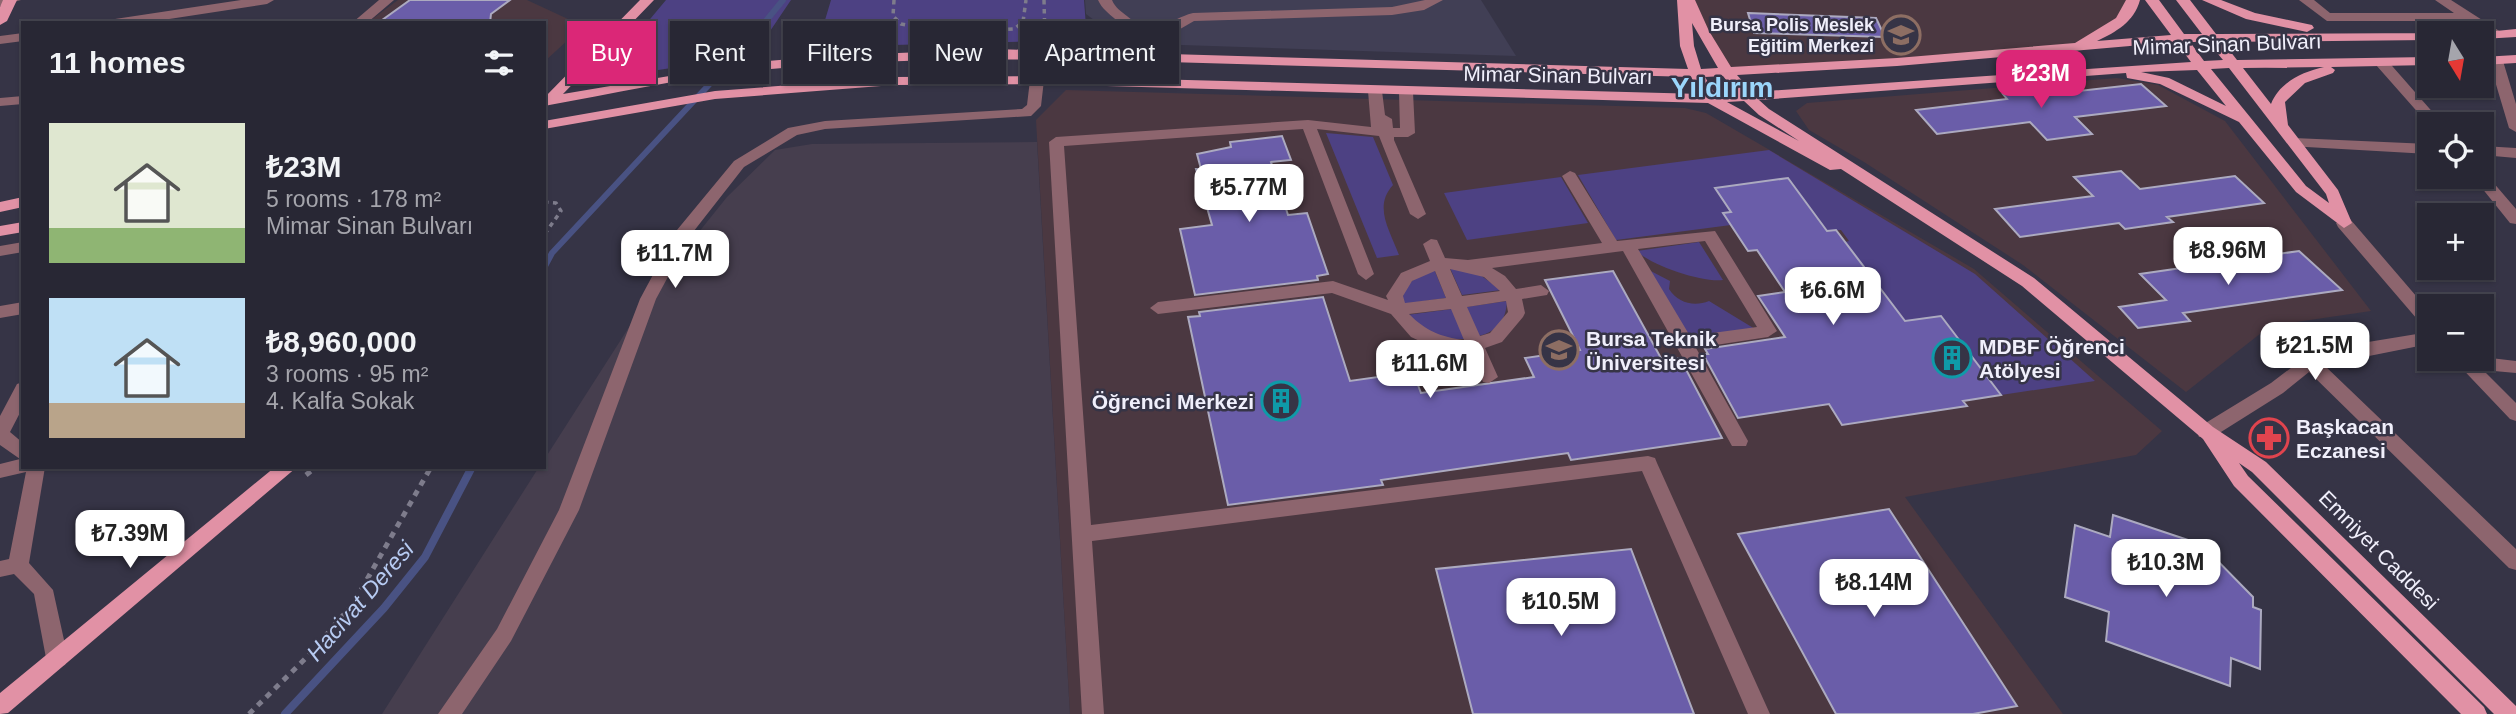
<!DOCTYPE html>
<meta charset="utf-8">
<style>
body{margin:0;font-family:Helvetica,sans-serif;background:#302f3c;color:#f1f3f6;height:100vh;display:flex;flex-direction:column;font-size:26px;white-space:nowrap}
*{box-sizing:border-box;margin:0}
p{font-size:23px;color:#a5a5ac}
.icon{flex:none;width:38px;height:38px;fill:none;stroke:currentColor;stroke-width:2;stroke-linecap:round;stroke-linejoin:round}
.map{position:relative;flex:1;overflow:hidden}
.sheet{position:absolute;left:21px;top:21px;width:525px;height:448px;display:flex;flex-direction:column;background:#282734;border-radius:0px;box-shadow:0 2px 5px #0004,0 0 0 2px #44444f}
.sheet>*{flex:none}
.top-card{position:absolute;left:567px;top:21px;width:665px;height:63px;display:flex;gap:14px}
.needle{width:46px;rotate:169deg}
.fabs{position:absolute;left:2417px;top:21px;display:grid;gap:14px}
.fabs a{display:grid;place-items:center;width:77px;height:77px;border-radius:0px;background:#282734;box-shadow:0 2px 5px #0004,0 0 0 2px #44444f;font-size:35px}
.price{position:absolute;translate:-50% -60px;padding:0 16px;border-radius:14px;background:#fff;color:#222;font-size:23px;line-height:46px;filter:drop-shadow(0 2px 4px #0008)}
.price::after{content:'';position:absolute;left:50%;top:42px;width:21px;height:16px;margin-left:-10px;background:inherit;clip-path:polygon(0 0,100% 0,50% 100%)}
.price.current{background:#db2777;color:#fff}
ul{padding:0;list-style:none}
li{display:flex;align-items:center;gap:21px;height:175px;padding:0 28px}
li span{display:grid;place-items:center;flex:none;width:196px;height:140px;border-radius:0px;color:#555}
li>.icon{margin-inline-start:auto}
span .icon{width:84px;height:84px;fill:#fffc;stroke-width:1}
li b{font-size:30px}
h2{display:flex;justify-content:space-between;align-items:center;height:84px;padding:0 28px;font-size:30px}
.tag{padding:0 24px;border-radius:0px;background:#282734;box-shadow:0 2px 5px #0004,0 0 0 2px #44444f;font-size:24px;line-height:63px}
.tag.current{background:#db2777;color:#fff}
.map>svg:first-child{display:block}
.built{fill:#413f55}
.industrial{fill:#463e4e}
.education{fill:#4b3841}
.green{fill:#4d4183}
.lines{fill:none;stroke-linecap:round;stroke-linejoin:round}
.stream-far1{stroke:#495283;stroke-width:6}
.stream{stroke:#495283;stroke-width:8}
.building{fill:#6a5da9;stroke:#acaac0;stroke-width:2}
.path-far1{stroke:#7e7c8c;stroke-width:3.5;stroke-dasharray:4.5 4.5;stroke-linecap:butt}
.path{stroke:#7e7c8c;stroke-width:5;stroke-dasharray:6 6;stroke-linecap:butt}
.minor{fill:#8d656e;fill-rule:evenodd}
.major{fill:#e191a5;fill-rule:evenodd}
.labels{text-anchor:middle;dominant-baseline:central;stroke-width:5;stroke-linejoin:round;paint-order:stroke}
.far-poi-label{font-size:18px;font-weight:bold;fill:#f0effb;stroke:#363446;text-anchor:end}
.street-label{font-size:21px;fill:#f0effb;stroke:#363446}
.poi-label{font-size:21px;font-weight:bold;fill:#f0effb;stroke:#363446;text-anchor:start}
.water-label{font-size:23px;font-style:italic;fill:#b7cbf2;stroke:#363446}
.district-label{font-size:28px;font-weight:bold;fill:#9bd6fb;stroke:#363446}
</style>
<div class="map">
<svg width="2516" height="714" viewBox="0 0 2516 714">
<rect width="100%" height="100%" fill="#363446"/>
<!-- built -->
<path class="built" d="M1085 0H1481L1516 56 1182 45 1118 38 1086 14Z"/>
<!-- industrial -->
<path class="industrial" d="M1037 142 1070 714H382L539 467H544V460L654 288 727 197 775 150 812 144Z"/>
<!-- education -->
<path class="education" d="M398 0H527L583 26 544 62V23H367Z
M1688 0H2133L2132 10 2076 46 1728 71Z
M2117 78 2158 85 2225 121 2371 311 2270 326 2186 392 2023 265 1864 162 1809 130 1796 111 1807 103Z
M1066 90 1685 108 1706 113 1974 269 2162 431 2136 455 1905 497 2063 714H1070L1036 120Z"/>
<!-- green -->
<path class="green" d="M666 0H791L754 55 620 76 610 67Z
M831 0H1084L1087 40 817 47Z
M1326 133 1373 137 1393 185C1373 207 1390 230 1399 255L1377 258Z
M1769 150 1975 274 2095 381 2001 395 1941 316 1905 321 1845 242 1849 241 1841 230 1827 231 1788 178 1716 188 1731 212 1723 213 1731 225 1616 240 1578 175Z
M1561 177 1588 223 1467 240 1444 193Z
M1699 242 1723 280C1704 283 1651 266 1637 251Z
M1643 267 1670 281 1669 289C1678 303 1694 307 1709 301L1755 329 1691 338Z
M1450 268 1476 272 1501 290 1462 295Z
M1434 269 1446 298 1403 304C1401 283 1417 277 1434 269Z
M1507 301C1506 321 1497 331 1479 336L1466 307Z
M1452 309 1465 339C1440 340 1425 331 1407 315Z"/>
<g class="lines">
<!-- stream-far1 -->
<path class="stream-far1" d="M544 268 552 253 747 44 783 0"/>
<!-- stream -->
<path class="stream" d="M285 714 384 608 425 557 472 467"/>
</g>
<!-- building -->
<path class="building" d="M410 0H510L491 14 490 23H378Z
M1748 13 1876 18 1885 37 1754 33Z
M2141 84 2166 106 2075 117 2092 134 2047 140 2030 122 1937 134 1916 110 2007 99 2003 94 2047 89 2052 94Z
M1282 136 1291 160 1271 162 1288 215 1307 213 1328 274 1317 276 1318 280 1195 295 1180 229 1212 225 1196 169H1201L1197 154 1231 147 1230 142Z
M2121 171 2140 189 2235 176 2264 203 2167 217 2173 222 2125 229 2119 223 2020 237 1995 209 2093 196 2074 177Z
M1788 178 1827 231 1836 230 1905 321 1941 316 2001 395 1963 401 1967 406 1842 425 1829 404 1738 418 1703 354H1708L1705 349 1785 337 1758 296 1785 292 1757 250 1748 251 1723 213 1731 212 1715 188Z
M2299 251 2342 290 2183 313 2190 321 2138 328 2119 307 2166 300 2140 274Z
M1613 271 1662 360 1680 358 1722 438 1571 460 1568 453 1381 480 1383 485 1228 505 1188 317 1200 316 1199 312 1323 297 1350 381 1413 372 1421 393 1534 377 1525 358 1580 350 1545 280Z
M1889 509 2017 706 1973 714H1836L1738 534Z
M2113 515 2194 542V547L2209 552 2253 597V607L2261 610 2260 669 2231 658 2230 686 2106 641 2109 612 2065 597 2075 525 2110 537Z
M1631 549 1694 714H1473L1436 569Z"/>
<g class="lines">
<!-- path-far1 -->
<path class="path-far1" d="M894 0 893 16 901 24 921 28 998 30 1014 29 1023 22 1026 0
M1044 0 1045 41
M544 202 556 203 561 211 544 235"/>
<!-- path -->
<path class="path" d="M306 475 316 467
M249 714 307 657 353 604 431 467"/>
<!-- minor -->
<path class="minor" d="M0 0H21L0 6Z
M241 0H274L267 4 143 23H108L115 19Z
M379 0H394L367 23H352Z
M1098 0H1112C1118 15 1137 17 1141 34L1139 47 1111 59H1101V53L1127 42C1129 21 1106 18 1098 0Z
M1425 0H1443L1424 10 1392 15 1194 21 1175 32 1168 61H1158L1156 58C1159 32 1167 20 1193 13L1392 7Z
M2299 0H2314L2330 13H2454L2435 0H2451L2504 34 2502 37H2492L2467 21H2327Z
M23 33V41L0 44V36Z
M2496 57 2503 61 2516 104V132L2509 128 2489 61Z
M2381 58 2386 59 2443 124 2429 125 2376 65V59Z
M1037 76 1044 80 1041 106 1031 116 825 129 797 135 744 167 690 236 656 299 579 510 511 641 462 714H438L497 629 559 510 640 299 677 230 734 161 788 128 825 121 1022 109 1027 105 1030 80Z
M1375 87 1382 91 1385 115 1392 119 1393 128H1400L1399 92 1406 88 1413 92 1415 133 1408 137H1394V140L1426 214 1418 219 1410 214 1379 136 1317 129 1374 274 1366 280 1358 274 1303 129 1064 146 1091 525 1648 456 1655 458 1657 463 1770 714H1748L1642 471 1092 541 1104 714H1082L1049 142 1056 137 1308 120 1371 127 1368 91Z
M23 96V104L0 106V98Z
M2294 138 2429 144V154L2289 146V140Z
M2482 146 2516 148V158L2482 155Z
M1570 171 1575 173 1617 241 1715 231 1777 331 1768 337 1696 348 1748 441 1746 446H1732L1623 251 1492 268 1505 276 1516 289 1541 285 1549 291 1547 295 1522 299 1525 313 1523 317 1502 342 1485 348 1498 377 1489 383 1483 382 1470 353 1435 348 1411 337 1391 314 1332 293 1158 314 1150 308 1158 302 1333 281 1388 300 1386 296 1401 273 1430 261 1423 244 1431 239 1437 240 1445 258 1468 260 1602 243 1562 176ZM1705 241 1757 327 1690 336 1638 249ZM1450 269 1484 277 1500 291 1462 296ZM1435 271 1446 298 1405 303 1403 296 1412 281ZM1506 301 1508 312 1490 333 1480 336 1467 307ZM1451 309 1464 340C1441 337 1426 331 1409 314Z
M2482 172 2486 174 2516 209V224L2510 223 2473 177H2482Z
M2344 218 2350 219 2429 311V328L2423 326 2338 227 2336 223Z
M23 242V252L0 256V246Z
M23 302V314L0 318V306Z
M2429 332V344L2324 365 2516 549V570L2509 568 2309 372 2283 393 2213 437H2199L2197 432 2199 427 2271 383 2304 358 2368 342Z
M2482 357 2516 361V373L2483 370 2516 403V421L2510 419 2453 359Z
M23 382V407L10 432 23 443V467H45L29 563 53 590 68 658 65 665 57 667 49 665 46 658 34 594 14 574 0 577V561L9 559 26 472 0 478V464L20 459 0 445V416L17 384Z"/>
<!-- major -->
<path class="major" d="M3 0H17L7 21 0 25V7Z
M640 0H654L563 94 746 63 826 56 995 49 1688 69 1680 46 1677 0H1695L1709 31 1731 67 1897 58 2075 43 2116 18 2126 0H2140C2134 22 2116 32 2097 41L2171 35 2145 0H2159L2184 34H2202L2176 0H2190L2216 34 2434 33H2429V40L2223 42 2237 60 2429 57V65L2331 67 2335 70 2333 73 2305 83 2285 102 2288 125 2338 190 2352 223 2344 228 2296 192 2239 122 2160 84 2127 78 2126 73 1759 100 1769 109 2034 278 2213 427 2266 462 2516 706V714H2494L2252 472 2239 463 2248 476 2484 707 2487 714H2461L2234 486 2203 439 2022 286 1841 169 1830 170 1708 103 1037 84 894 85 715 99 544 129V121L715 91 894 77 1037 76 1701 94 1691 77 1168 62C1159 77 1120 82 1107 72L1109 69 1141 67 1154 62C1019 58 884 57 749 71 681 78 612 94 544 106V98ZM1692 23 1718 68 1701 69 1694 46ZM2176 42 2191 62 1752 92 1737 75 1897 66ZM2190 42H2208L2223 60 2204 61ZM2324 67C2302 72 2280 82 2271 104L2243 68ZM2229 68 2326 194 2329 203 2306 186 2211 69ZM2197 70 2226 106 2169 78 2141 72ZM1723 76 1735 91 1737 93 1715 94 1705 77ZM1744 101 1759 115 1799 141 1727 102Z
M2202 0H2221L2255 13 2312 25 2314 28 2307 32 2246 19Z
M2516 29V37L2482 39V33H2476Z
M2516 55V63L2482 65V57Z
M23 197V207L0 212V202Z
M23 222V232L0 236V226Z
M275 467H297L8 713 0 714V693Z"/>
</g>
<!-- icons -->
<defs>
<g id="school-ring" transform="scale(2.0125)"><circle r="9.5" fill="#363446" stroke="#8d6e63" stroke-width="1.5"/><path d="M0-5L7-2L0 1L-7-2ZM-4 1L0 2.5L4 1V4Q0 6-4 4Z" fill="#8d6e63"/></g>
<g id="university-ring" transform="scale(2.0125)"><circle r="9.5" fill="#363446" stroke="#8d6e63" stroke-width="1.5"/><path d="M0-5L7-2L0 1L-7-2ZM-4 1L0 2.5L4 1V4Q0 6-4 4Z" fill="#8d6e63"/></g>
<g id="building-ring" transform="scale(2.0125)"><circle r="9.5" fill="#363446" stroke="#0f9aa8" stroke-width="1.5"/><path d="M-4-6H4V6H1V3H-1V6H-4ZM-2.5-4.3h1.7v1.8h-1.7ZM.8-4.3h1.7v1.8H.8ZM-2.5-1h1.7V.8h-1.7ZM.8-1h1.7V.8H.8Z" fill="#0f9aa8"/></g>
<g id="pharmacy-ring" transform="scale(2.0125)"><circle r="9.5" fill="#363446" stroke="#e0444e" stroke-width="1.5"/><path d="M-2-6h4v4h4v4h-4v4h-4v-4h-4v-4h4Z" fill="#e0444e"/></g>
</defs>
<g fill-rule="evenodd">
<use href="#school-ring" x="1901" y="35"/>
<use href="#university-ring" x="1559" y="350"/>
<use href="#building-ring" x="1952" y="358"/>
<use href="#building-ring" x="1281" y="401"/>
<use href="#pharmacy-ring" x="2269" y="438"/>
</g>
<g class="labels">
<!-- far-poi labels -->
<g class="far-poi-label">
<text x="1874" y="25">Bursa Polis Meslek<tspan x="1874" dy="21">Eğitim Merkezi</tspan></text>
</g>
<!-- street labels -->
<g class="street-label">
<text transform="translate(2227 44) rotate(-2)">Mimar Sinan Bulvarı</text>
<text transform="translate(1558 75) rotate(1)">Mimar Sinan Bulvarı</text>
<text transform="translate(2379 550) rotate(45)">Emniyet Caddesi</text>
</g>
<!-- poi labels -->
<g class="poi-label">
<text x="1586" y="338">Bursa Teknik<tspan x="1586" dy="24">Üniversitesi</tspan></text>
<text x="1979" y="346">MDBF Öğrenci<tspan x="1979" dy="24">Atölyesi</tspan></text>
<text x="1254" y="401" text-anchor="end">Öğrenci Merkezi</text>
<text x="2296" y="426">Başkacan<tspan x="2296" dy="24">Eczanesi</tspan></text>
</g>
<!-- water labels -->
<g class="water-label">
<text transform="translate(360 601) rotate(-49)">Hacivat Deresi</text>
</g>
<!-- district labels -->
<g class="district-label">
<text x="1722" y="87">Yıldırım</text>
</g>
</g>
</svg>
<div class="fabs">
<a><svg class="needle" viewBox="-14 -14 28 28"><path d="M0-13l5 13h-10z" fill="#e53935"/><path d="M0 13l5-13h-10z" fill="#a5a5ac"/></svg></a>
<a><svg class="icon" aria-label="locate" viewBox="0 0 24 24"><circle cx="12" cy="12" r="6"/><path d="M12 2v4M12 18v4M2 12h4M18 12h4"/></svg></a>
<a>+</a>
<a>−</a>
</div>
<b class="price current" style="left:2041px;top:110px">₺23M</b>
<b class="price" style="left:1249px;top:224px">₺5.77M</b>
<b class="price" style="left:2228px;top:287px">₺8.96M</b>
<b class="price" style="left:675px;top:290px">₺11.7M</b>
<b class="price" style="left:1833px;top:327px">₺6.6M</b>
<b class="price" style="left:2315px;top:382px">₺21.5M</b>
<b class="price" style="left:1430px;top:400px">₺11.6M</b>
<b class="price" style="left:130px;top:570px">₺7.39M</b>
<b class="price" style="left:2166px;top:599px">₺10.3M</b>
<b class="price" style="left:1874px;top:619px">₺8.14M</b>
<b class="price" style="left:1561px;top:638px">₺10.5M</b>
<div class="top-card">
<a class="tag current">Buy</a>
<a class="tag">Rent</a>
<a class="tag">Filters</a>
<a class="tag">New</a>
<a class="tag">Apartment</a>
</div>
<section class="sheet">
<h2>11 homes<svg class="icon" aria-label="filters" viewBox="0 0 24 24"><path d="M4 7h16M4 17h16"/><circle cx="9" cy="7" r="2"/><circle cx="15" cy="17" r="2"/></svg></h2>
<ul>
<li><span style="background:linear-gradient(#dfe7d0 75%,#8fb573 0)"><svg class="icon" aria-label="home" viewBox="0 0 24 24"><path d="M3 11l9-7 9 7M6 9v11h12V9"/></svg></span><div><b>₺23M</b><p>5 rooms · 178 m²</p><p>Mimar Sinan Bulvarı</p></div></li>
<li><span style="background:linear-gradient(#bfe0f5 75%,#b9a48a 0)"><svg class="icon" aria-label="home" viewBox="0 0 24 24"><path d="M3 11l9-7 9 7M6 9v11h12V9"/></svg></span><div><b>₺8,960,000</b><p>3 rooms · 95 m²</p><p>4. Kalfa Sokak</p></div></li>
</ul>
</section>
</div>
